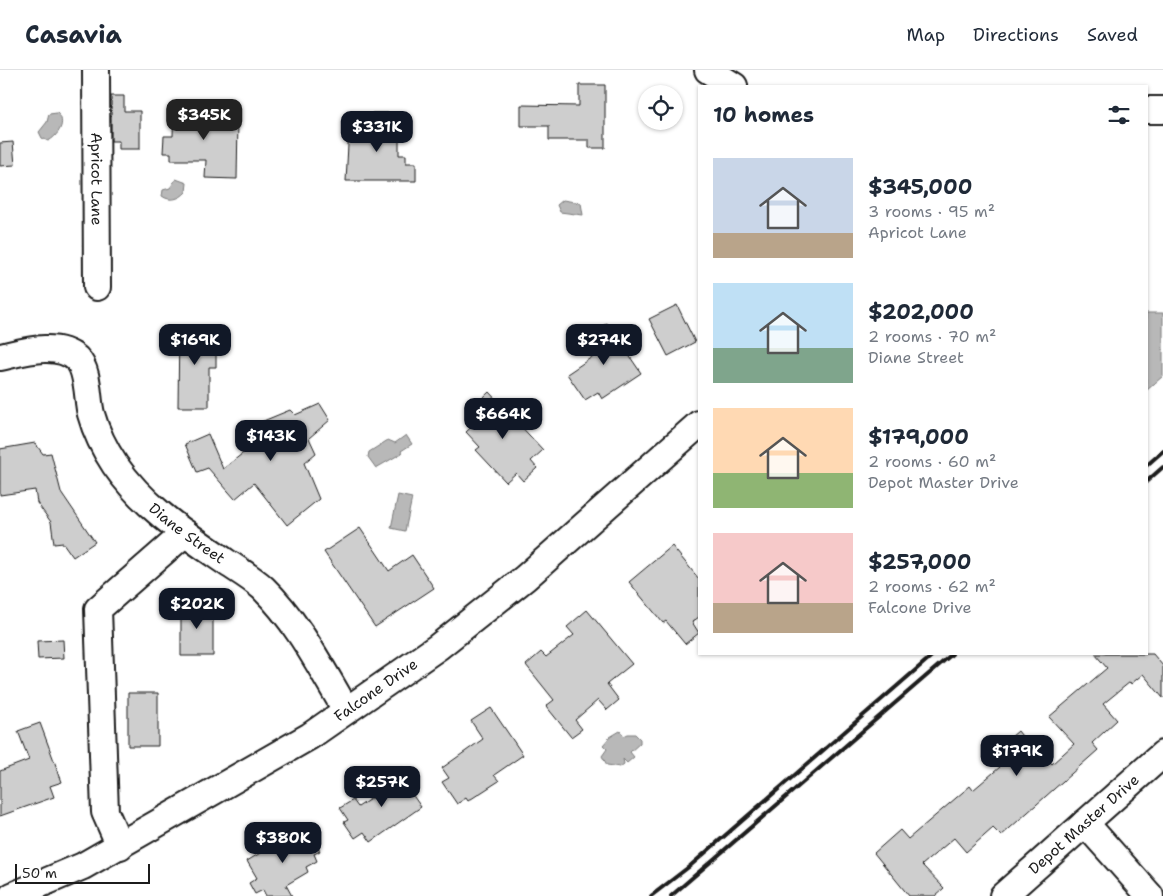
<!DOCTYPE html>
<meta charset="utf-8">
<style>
body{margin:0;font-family:"Shantell Sans",sans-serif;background:#f6f6f7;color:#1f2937;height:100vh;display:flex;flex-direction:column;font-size:19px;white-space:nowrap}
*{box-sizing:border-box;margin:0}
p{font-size:16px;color:#747a83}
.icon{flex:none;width:28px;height:28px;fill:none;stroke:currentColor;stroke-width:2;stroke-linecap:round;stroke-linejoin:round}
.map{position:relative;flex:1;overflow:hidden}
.panel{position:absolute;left:698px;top:15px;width:450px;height:570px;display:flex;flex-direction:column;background:#fff;border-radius:0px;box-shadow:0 1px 4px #0004}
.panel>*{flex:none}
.controls{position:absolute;left:638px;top:15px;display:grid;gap:10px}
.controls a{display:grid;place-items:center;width:45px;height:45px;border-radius:50%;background:#fff;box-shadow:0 1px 4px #0004;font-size:25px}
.scale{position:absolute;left:15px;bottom:12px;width:135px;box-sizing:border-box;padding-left:5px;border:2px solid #1c1c1c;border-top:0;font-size:14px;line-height:18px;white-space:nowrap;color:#1c1c1c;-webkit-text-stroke:4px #fff;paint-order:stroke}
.price{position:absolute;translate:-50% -42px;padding:0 11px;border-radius:10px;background:#111827;color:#fff;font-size:16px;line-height:32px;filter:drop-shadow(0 1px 2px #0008)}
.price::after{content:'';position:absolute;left:50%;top:30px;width:15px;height:11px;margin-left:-8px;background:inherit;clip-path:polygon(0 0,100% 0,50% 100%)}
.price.selected{background:#222;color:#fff}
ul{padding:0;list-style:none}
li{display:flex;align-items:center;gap:15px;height:125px;padding:0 15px}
li span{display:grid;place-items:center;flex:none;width:140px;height:100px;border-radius:0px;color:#555}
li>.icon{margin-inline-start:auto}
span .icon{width:60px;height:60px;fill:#fffc;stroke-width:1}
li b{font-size:21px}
h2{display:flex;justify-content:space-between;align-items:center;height:60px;padding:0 15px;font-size:21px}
header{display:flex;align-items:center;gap:30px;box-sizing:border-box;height:70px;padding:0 25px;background:#fff;border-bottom:1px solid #e0e1e3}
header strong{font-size:24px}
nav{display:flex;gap:28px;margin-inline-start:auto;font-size:18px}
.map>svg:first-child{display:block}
.water{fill:#b8b8b8;stroke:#7a7a7a}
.building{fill:#cecece;stroke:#1c1c1c}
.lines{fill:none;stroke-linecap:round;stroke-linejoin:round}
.minor-casing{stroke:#1c1c1c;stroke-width:30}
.minor{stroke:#fff;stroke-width:26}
.rail{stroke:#1c1c1c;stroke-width:4}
.labels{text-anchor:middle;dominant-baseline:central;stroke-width:4;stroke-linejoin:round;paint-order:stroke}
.street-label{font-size:15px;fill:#1c1c1c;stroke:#fff}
</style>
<header>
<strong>Casavia</strong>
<nav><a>Map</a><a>Directions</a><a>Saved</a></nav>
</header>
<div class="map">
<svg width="1163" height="826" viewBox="0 0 1163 826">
<rect width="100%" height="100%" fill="#fff"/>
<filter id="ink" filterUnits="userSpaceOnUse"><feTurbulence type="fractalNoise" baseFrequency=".02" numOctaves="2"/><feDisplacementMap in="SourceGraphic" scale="10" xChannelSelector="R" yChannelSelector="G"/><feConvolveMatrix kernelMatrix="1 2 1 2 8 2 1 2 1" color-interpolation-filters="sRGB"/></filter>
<g filter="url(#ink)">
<!-- water -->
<path class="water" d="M57 43C68 52 57 67 48 71L42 68 39 62 47 52 49 44Z
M176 109 187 113 186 122C180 129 170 132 162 126L163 120 170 118Z
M563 130 581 133 583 145 560 142 557 135Z
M1146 243H1163V306L1146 321Z
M406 365 412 374 401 381 402 383 376 398 368 387 369 382 388 370 395 373Z
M398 425 412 428 405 461 391 458Z
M620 661 624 666 628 664H635L640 669V673L630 682 634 687 627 693 623 689 624 694 620 697 607 695 602 686 607 679 603 675 610 667Z"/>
<!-- building -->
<path class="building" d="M579 15H605V78H589V70H549V56H521V35L579 36Z
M111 26H124V41H140V79H119V71H111Z
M174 36H211V51H238L237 109 205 108 206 90H171V83H163L164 66H173Z
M372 43H395V69H399V85H406V93H416V111H346L349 57H372Z
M13 72 15 95 0 96V73Z
M677 235 695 272 668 286 649 249Z
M607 253 641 303 602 329 598 322 585 330 567 304 598 283 587 267Z
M179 256H210V278H216V297H209V337H178Z
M489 322 543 380 531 391 537 398 523 411 516 403 506 412 476 380 480 377 466 362 477 352 468 342Z
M320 334 330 350 309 368 316 383 304 393 319 429 287 455 254 413 235 429 208 398 197 402 185 374 208 364 223 399 262 368 256 354 290 340 295 345Z
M35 373 43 384 51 383 61 422 95 472 73 487 63 473 54 474 51 452 37 433 35 420 0 425V379Z
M360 458 389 501 412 485 434 518 375 557 324 482Z
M672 476 699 509V547L692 552 699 563 685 574 666 551 663 553 629 512Z
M181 535H213V586H181Z
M587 540 632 594 607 614 619 630 607 640 598 630 575 650 582 659 571 667 546 636 554 630 526 595 541 582 546 587 574 565 567 557Z
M63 570 64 588 38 589 37 571Z
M1095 584H1153L1163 596V628L1143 604 1131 614 1130 612 1103 634 1117 650 1092 673 1098 680 1001 766 993 758 966 782 954 768 922 795 944 818 935 826H909L874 783 900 760 908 769 970 716 973 720 1000 697 990 685 1018 661 1025 670 1028 667 1052 694 1074 674 1049 647 1107 598Z
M128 623H158V676H128Z
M491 638 523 685 494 705 499 711 468 731 466 728 457 734 442 712 449 708 442 698 483 669 471 651Z
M40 653 62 712 50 716 54 727 0 746V701L29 690 18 661Z
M403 697 413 713 407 717 421 737 371 772 364 762 355 768 344 752 348 750 340 738 353 730 358 737 390 716 385 709Z
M308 759 320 781 314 784 317 791 306 797 308 802 286 815 292 826H266L263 820 255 824 249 813 257 808 247 791 295 762 297 765Z"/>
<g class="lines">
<!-- minor casing -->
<g class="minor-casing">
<g id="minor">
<path id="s1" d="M96 0 97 217"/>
<path d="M708 0 734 16"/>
<path d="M1146 40H1163"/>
<path id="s2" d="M0 287C23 282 57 271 77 289 89 301 87 329 91 344 96 362 105 380 115 395 144 437 184 463 226 492 238 500 252 508 263 518 298 552 321 598 346 640"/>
<path d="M1085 753 1150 826"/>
<path d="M120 776 105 742 98 539 185 463"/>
<path id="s3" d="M12 826 83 796 310 666 438 577 525 508 699 354"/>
<path id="s4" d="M1003 826 1163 684"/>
</g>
</g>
<!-- minor -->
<use href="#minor" class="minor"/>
<!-- rail -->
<path class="rail" d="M1146 396 1163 381
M1146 412 1163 397
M651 826 690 796 934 584
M671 826 952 584"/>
</g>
</g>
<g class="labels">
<!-- street labels -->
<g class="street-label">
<text stroke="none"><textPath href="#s1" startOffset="109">Apricot Lane</textPath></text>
<text stroke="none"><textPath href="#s2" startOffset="294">Diane Street</textPath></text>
<text stroke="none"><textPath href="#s3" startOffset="419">Falcone Drive</textPath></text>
<text stroke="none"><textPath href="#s4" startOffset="108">Depot Master Drive</textPath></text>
</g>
</g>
</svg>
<div class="controls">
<a><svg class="icon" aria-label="locate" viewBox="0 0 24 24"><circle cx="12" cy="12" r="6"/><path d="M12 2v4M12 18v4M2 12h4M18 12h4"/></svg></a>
</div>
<div class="scale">50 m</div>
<b class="price selected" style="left:204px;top:71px">$345K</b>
<b class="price" style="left:377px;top:83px">$331K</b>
<b class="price" style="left:195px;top:296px">$169K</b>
<b class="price" style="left:604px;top:296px">$274K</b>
<b class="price" style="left:503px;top:370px">$664K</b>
<b class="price" style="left:271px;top:392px">$143K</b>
<b class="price" style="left:197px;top:560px">$202K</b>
<b class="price" style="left:1017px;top:707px">$179K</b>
<b class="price" style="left:382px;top:738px">$257K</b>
<b class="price" style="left:283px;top:794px">$380K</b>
<section class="panel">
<h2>10 homes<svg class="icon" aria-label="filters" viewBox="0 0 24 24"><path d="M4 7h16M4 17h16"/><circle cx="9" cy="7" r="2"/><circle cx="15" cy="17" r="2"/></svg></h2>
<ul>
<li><span style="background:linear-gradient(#c9d6e8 75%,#b9a48a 0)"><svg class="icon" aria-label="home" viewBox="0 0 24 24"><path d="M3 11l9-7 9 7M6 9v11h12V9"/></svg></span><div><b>$345,000</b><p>3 rooms · 95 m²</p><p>Apricot Lane</p></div></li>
<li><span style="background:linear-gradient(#bfe0f5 65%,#7fa58c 0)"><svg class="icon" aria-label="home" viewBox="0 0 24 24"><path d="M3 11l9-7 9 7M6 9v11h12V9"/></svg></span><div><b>$202,000</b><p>2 rooms · 70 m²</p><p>Diane Street</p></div></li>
<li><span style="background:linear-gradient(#ffd9b3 65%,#8fb573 0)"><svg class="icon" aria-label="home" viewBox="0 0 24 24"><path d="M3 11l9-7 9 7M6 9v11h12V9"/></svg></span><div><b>$179,000</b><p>2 rooms · 60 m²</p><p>Depot Master Drive</p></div></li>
<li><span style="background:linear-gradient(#f6c9c9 70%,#b9a48a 0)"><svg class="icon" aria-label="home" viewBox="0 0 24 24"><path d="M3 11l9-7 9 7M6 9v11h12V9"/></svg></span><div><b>$257,000</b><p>2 rooms · 62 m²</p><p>Falcone Drive</p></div></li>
</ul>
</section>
</div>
